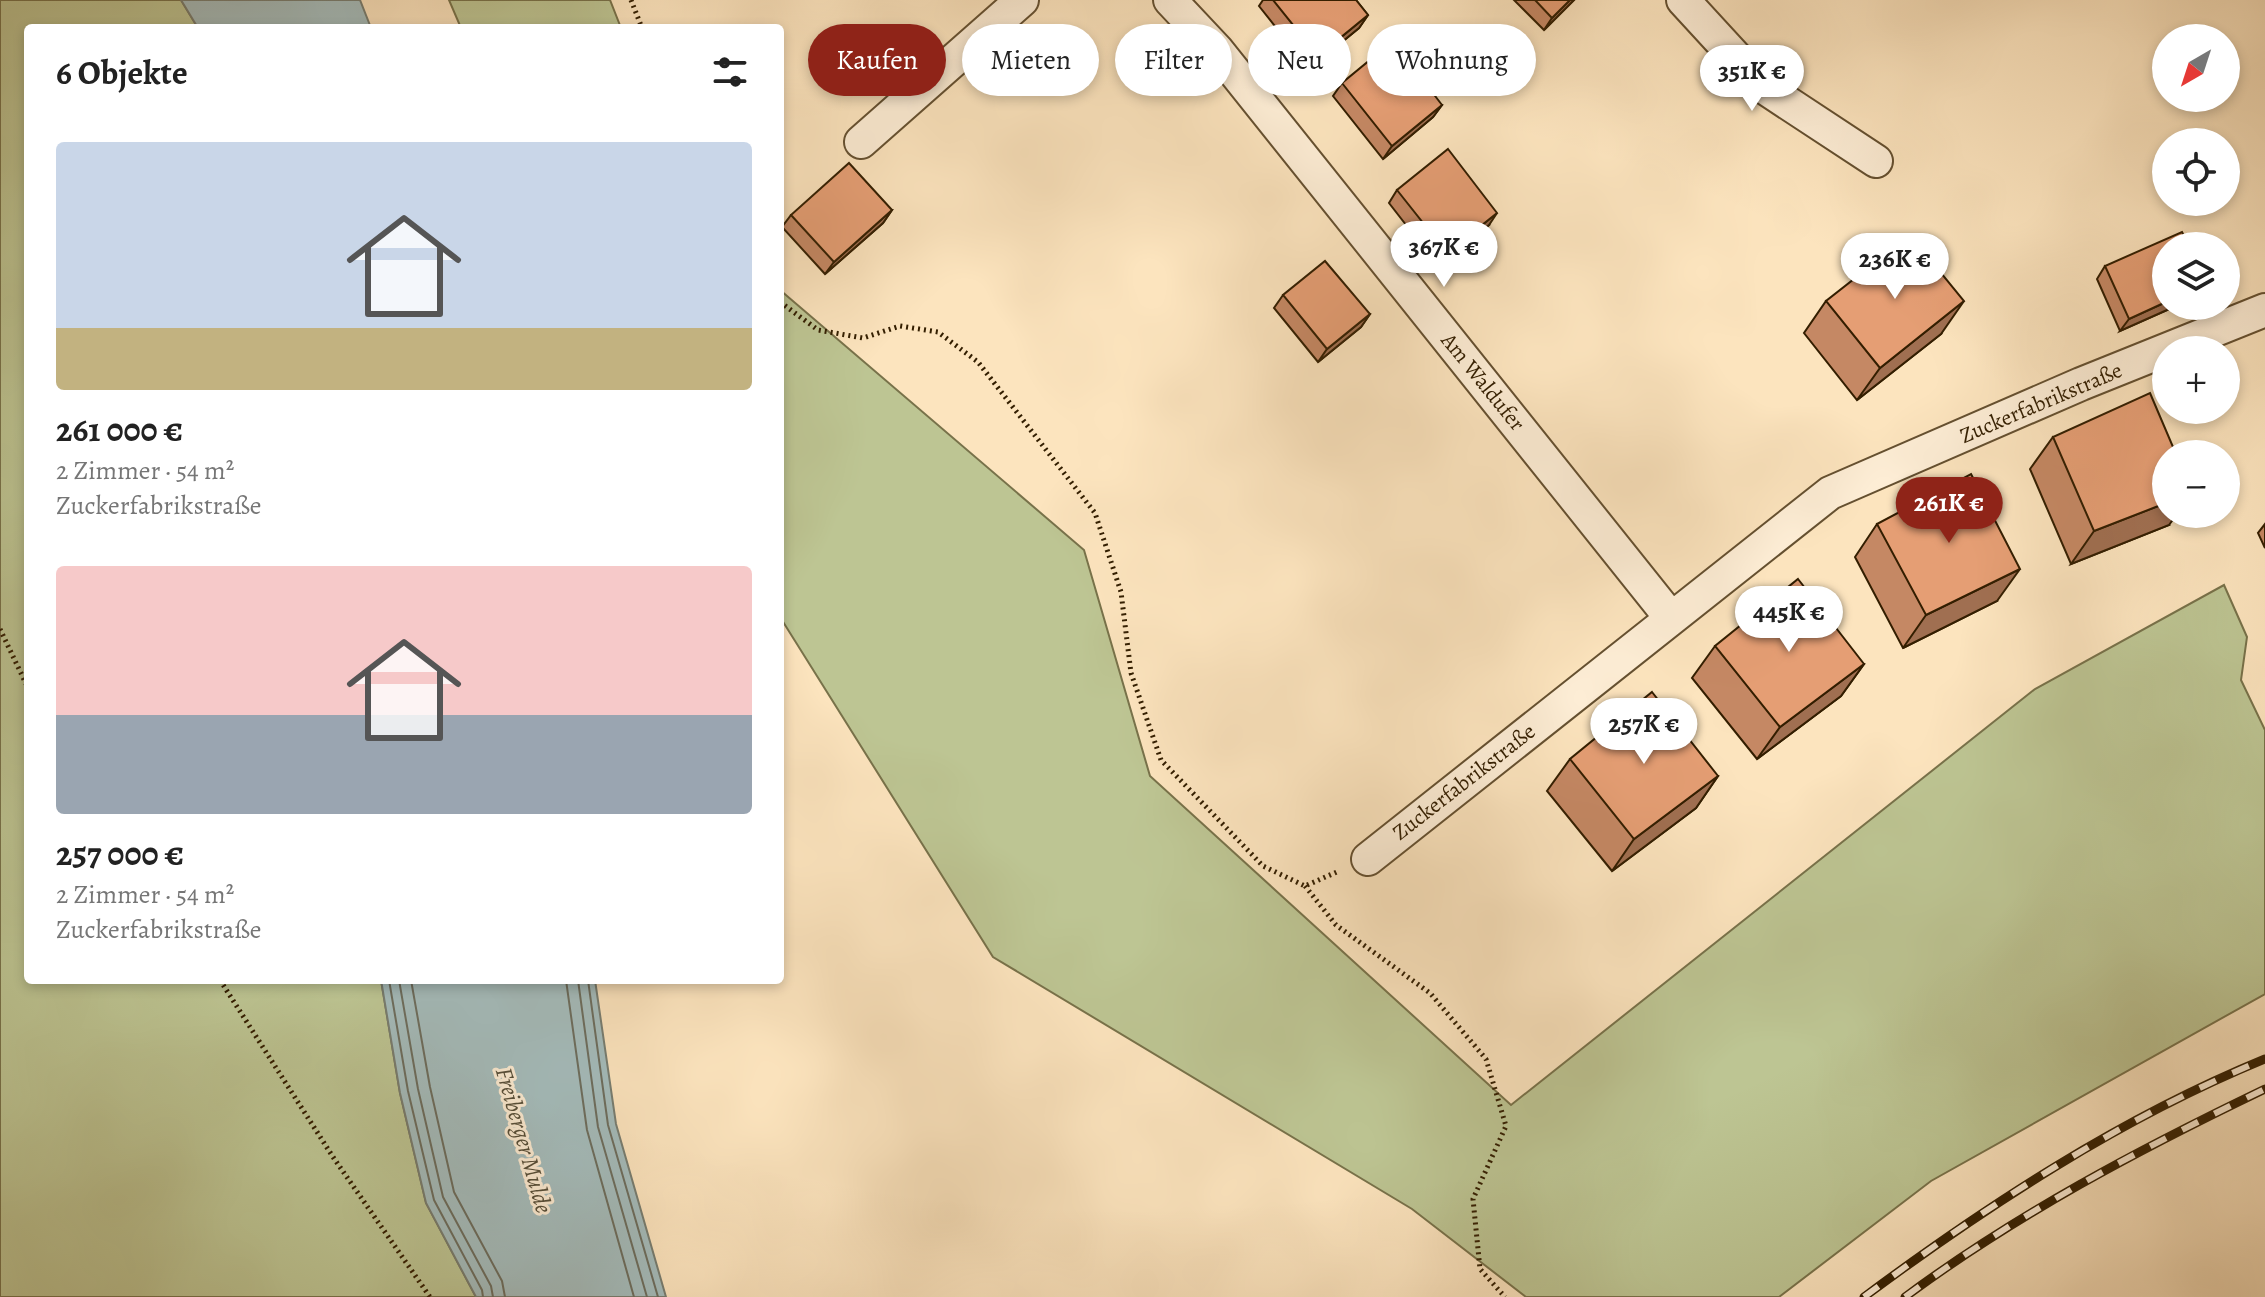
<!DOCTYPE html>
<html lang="de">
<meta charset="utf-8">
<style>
body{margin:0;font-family:Alegreya,serif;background:#f6f6f6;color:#222;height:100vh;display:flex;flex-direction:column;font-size:30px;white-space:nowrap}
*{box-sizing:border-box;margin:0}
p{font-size:26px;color:#767676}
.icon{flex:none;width:44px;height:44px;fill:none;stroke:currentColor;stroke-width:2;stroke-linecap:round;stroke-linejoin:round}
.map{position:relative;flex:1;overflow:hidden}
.sheet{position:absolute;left:24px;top:24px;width:760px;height:960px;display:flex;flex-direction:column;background:#fff;border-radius:8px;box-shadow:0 4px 12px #0003}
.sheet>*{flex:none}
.top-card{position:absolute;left:808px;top:24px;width:760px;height:72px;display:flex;gap:16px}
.needle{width:52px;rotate:219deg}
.fabs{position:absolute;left:2152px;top:24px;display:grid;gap:16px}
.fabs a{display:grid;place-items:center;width:88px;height:88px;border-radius:50%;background:#fff;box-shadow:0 4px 12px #0003;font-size:40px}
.price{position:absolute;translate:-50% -68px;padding:0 18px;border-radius:28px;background:#fff;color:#222;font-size:26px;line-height:52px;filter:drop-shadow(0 2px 4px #0008)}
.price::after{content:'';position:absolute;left:50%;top:48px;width:24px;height:18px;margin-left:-12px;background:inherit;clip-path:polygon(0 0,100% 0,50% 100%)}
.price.on{background:#8f2418;color:#fff}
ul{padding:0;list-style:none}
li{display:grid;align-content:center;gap:16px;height:424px;padding:0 32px}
li span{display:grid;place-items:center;height:248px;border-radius:8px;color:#555}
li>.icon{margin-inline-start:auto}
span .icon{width:144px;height:144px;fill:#fffc;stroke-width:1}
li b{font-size:34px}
h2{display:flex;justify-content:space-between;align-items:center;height:96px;padding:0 32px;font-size:34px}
.pill{padding:0 28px;border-radius:36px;background:#fff;box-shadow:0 4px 12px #0003;font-size:28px;line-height:72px}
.pill.on{background:#8f2418;color:#fff}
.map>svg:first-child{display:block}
.green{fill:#bdc593;stroke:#78724a;stroke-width:2}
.water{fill:#a4bcbc;stroke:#777d71;stroke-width:2}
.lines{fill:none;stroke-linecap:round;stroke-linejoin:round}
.shore{stroke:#6c6d5e;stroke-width:2}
.street-casing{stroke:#655030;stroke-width:36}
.path{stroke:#331e00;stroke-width:5;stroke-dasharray:2 4;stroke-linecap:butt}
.street{stroke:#fdedd5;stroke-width:32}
.rail-casing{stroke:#331e00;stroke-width:9}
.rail{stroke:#fdedd5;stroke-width:6;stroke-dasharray:18;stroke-linecap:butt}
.wall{fill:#c58864;stroke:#331e00;stroke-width:2}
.shaded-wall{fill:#a06f51;stroke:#331e00;stroke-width:2}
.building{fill:#e59e74;stroke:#331e00;stroke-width:2}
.labels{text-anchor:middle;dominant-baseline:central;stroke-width:6;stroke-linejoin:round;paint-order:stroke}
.street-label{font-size:22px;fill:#331e00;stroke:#fdedd5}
.water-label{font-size:24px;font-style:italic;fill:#554d38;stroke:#fdedd5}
</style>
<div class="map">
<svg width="2265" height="1297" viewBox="0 0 2265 1297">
<rect width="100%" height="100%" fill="#fce4be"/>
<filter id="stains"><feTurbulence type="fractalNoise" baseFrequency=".0025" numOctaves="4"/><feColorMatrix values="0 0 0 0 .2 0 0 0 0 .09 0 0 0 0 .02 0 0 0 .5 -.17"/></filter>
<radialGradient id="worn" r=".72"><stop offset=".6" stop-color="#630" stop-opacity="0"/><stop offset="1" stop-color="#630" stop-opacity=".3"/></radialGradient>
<!-- green -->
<path class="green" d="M0 0H181L198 28H28V980H381L400 1093 426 1203 476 1297H0Z
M449 0H610L621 28H461Z
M780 290 1084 550 1150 776 1511 1105 2035 689 2224 585 2247 637 2241 680 2265 730V994L1931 1181 1779 1297H1526L1412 1209 993 957 780 617Z"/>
<!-- water -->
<path class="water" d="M181 0H360L371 28H198Z
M381 980H595L616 1124 666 1297H476L426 1203 400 1093Z"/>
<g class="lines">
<!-- shore -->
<path class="shore" d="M389 980 408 1091 434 1200 482 1290 483 1297
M399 980 418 1089 443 1197 491 1286 493 1297
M411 980 430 1087 454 1192 502 1281 505 1297
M566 980 587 1130 634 1297
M578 980 598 1127 647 1297
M588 980 608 1125 658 1297"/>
<!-- street casing -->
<g class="street-casing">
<path id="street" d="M1170 0 1217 50 1671 618
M1683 0 1762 86 1876 161
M861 142 1022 0
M1368 859 1830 493 2081 384 2265 310"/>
</g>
<!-- path -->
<path class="path" d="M631 0 642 28
M780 302 818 330 863 338 900 326 938 332 978 362 1095 513 1121 592 1131 673 1161 760 1263 866 1305 886 1339 871
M0 629 28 688
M1305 886 1336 925 1430 993 1486 1059 1506 1126 1473 1199 1480 1269 1505 1297
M220 980 333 1157 430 1297"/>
<!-- street -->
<use href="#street" class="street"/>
<!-- rail casing -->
<g class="rail-casing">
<path id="rail" d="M1864 1297C1988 1205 2121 1118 2265 1059
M1905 1297C2017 1214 2140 1149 2265 1089"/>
</g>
<!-- rail -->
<use href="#rail" class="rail"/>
</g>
<!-- wall -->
<path class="wall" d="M1263 0H1356L1368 15 1359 28 1309 69 1259 6Z
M1514 0H1574L1544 30Z
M1342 83 1442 105 1433 117 1383 159 1333 96Z
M1397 190 1489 225 1438 266 1389 203Z
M892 210 883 223 825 274 782 227 791 215Z
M2105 266 2166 306H2176L2120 331 2097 279Z
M1283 295 1370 314 1361 327 1318 362 1274 308Z
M1826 301 1941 334 1857 400 1804 333Z
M2053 437 2169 525 2071 564 2030 469Z
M1877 524 1997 601 1903 648 1855 557Z
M2265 524V548L2258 533Z
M1715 646 1864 664 1841 696 1757 759 1692 678Z
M1570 759 1718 776 1696 808 1612 871 1547 791Z"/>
<!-- shaded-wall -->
<path class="shaded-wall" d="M1570 0H1574L1544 30 1552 18Z
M1368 15 1359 28 1309 69 1318 56Z
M1442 105 1433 117 1383 159 1392 146Z
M892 210 883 223 825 274 834 262Z
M1497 213 1489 225 1438 266 1447 253Z
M1964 301 1941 334 1857 400 1880 368Z
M2166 302V306H2176L2120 331 2129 319Z
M1370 314 1361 327 1318 362 1327 349Z
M2166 503V514H2177L2169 525 2071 564 2094 531Z
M2020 569 1997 601 1903 648 1926 615Z
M1864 664 1841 696 1757 759 1780 727Z
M1718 776 1696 808 1612 871 1634 839Z"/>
<!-- building -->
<path class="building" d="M1273 0H1356L1368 15 1318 56Z
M1535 0H1570L1552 18Z
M1393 41 1442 105 1392 146 1342 83Z
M1448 149 1497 213 1447 253 1397 190Z
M849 163 892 210 834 262 791 215Z
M2182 232 2189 246H2166V302L2129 319 2105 266Z
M1910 235 1964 301 1880 368 1826 301Z
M1325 261 1370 314 1327 349 1283 295Z
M2150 393 2176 454H2166V503L2094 531 2053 437Z
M1971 474 2020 569 1926 615 1877 524Z
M1798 579 1864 664 1780 727 1715 646Z
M1652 692 1718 776 1634 839 1570 759Z"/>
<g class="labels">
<!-- street labels -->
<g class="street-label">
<text transform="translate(1483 382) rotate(51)">Am Waldufer</text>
<text transform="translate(2041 403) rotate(-23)">Zuckerfabrikstraße</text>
<text transform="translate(1464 782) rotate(-38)">Zuckerfabrikstraße</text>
</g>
<!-- water labels -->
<g class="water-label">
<text transform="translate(524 1140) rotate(74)">Freiberger Mulde</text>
</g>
</g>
<rect width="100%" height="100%" filter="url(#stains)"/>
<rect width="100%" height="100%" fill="url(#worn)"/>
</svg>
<div class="fabs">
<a><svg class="needle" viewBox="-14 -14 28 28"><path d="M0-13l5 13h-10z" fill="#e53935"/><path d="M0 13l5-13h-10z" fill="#767676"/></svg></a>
<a><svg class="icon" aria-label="locate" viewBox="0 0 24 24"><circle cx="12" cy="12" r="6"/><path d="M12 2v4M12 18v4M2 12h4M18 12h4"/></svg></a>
<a><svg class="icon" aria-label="layers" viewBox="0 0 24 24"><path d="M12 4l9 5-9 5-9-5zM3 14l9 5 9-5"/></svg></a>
<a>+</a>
<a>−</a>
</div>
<b class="price" style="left:1752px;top:113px">351K €</b>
<b class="price" style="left:1444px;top:289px">367K €</b>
<b class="price" style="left:1895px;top:301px">236K €</b>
<b class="price on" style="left:1949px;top:545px">261K €</b>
<b class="price" style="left:1789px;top:654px">445K €</b>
<b class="price" style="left:1644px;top:766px">257K €</b>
<div class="top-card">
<a class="pill on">Kaufen</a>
<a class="pill">Mieten</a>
<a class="pill">Filter</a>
<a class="pill">Neu</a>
<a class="pill">Wohnung</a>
</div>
<section class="sheet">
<h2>6 Objekte<svg class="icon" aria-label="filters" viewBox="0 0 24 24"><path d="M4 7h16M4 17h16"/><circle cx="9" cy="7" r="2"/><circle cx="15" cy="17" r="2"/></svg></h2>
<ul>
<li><span style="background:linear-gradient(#c9d6e8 75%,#c2b280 0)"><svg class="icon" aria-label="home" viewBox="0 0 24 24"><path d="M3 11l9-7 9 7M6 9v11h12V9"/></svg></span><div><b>261 000 €</b><p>2 Zimmer · 54 m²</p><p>Zuckerfabrikstraße</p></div></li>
<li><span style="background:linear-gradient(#f6c9c9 60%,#9aa5b1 0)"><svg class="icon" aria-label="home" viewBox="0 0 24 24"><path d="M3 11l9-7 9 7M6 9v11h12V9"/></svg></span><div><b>257 000 €</b><p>2 Zimmer · 54 m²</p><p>Zuckerfabrikstraße</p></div></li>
</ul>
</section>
</div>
